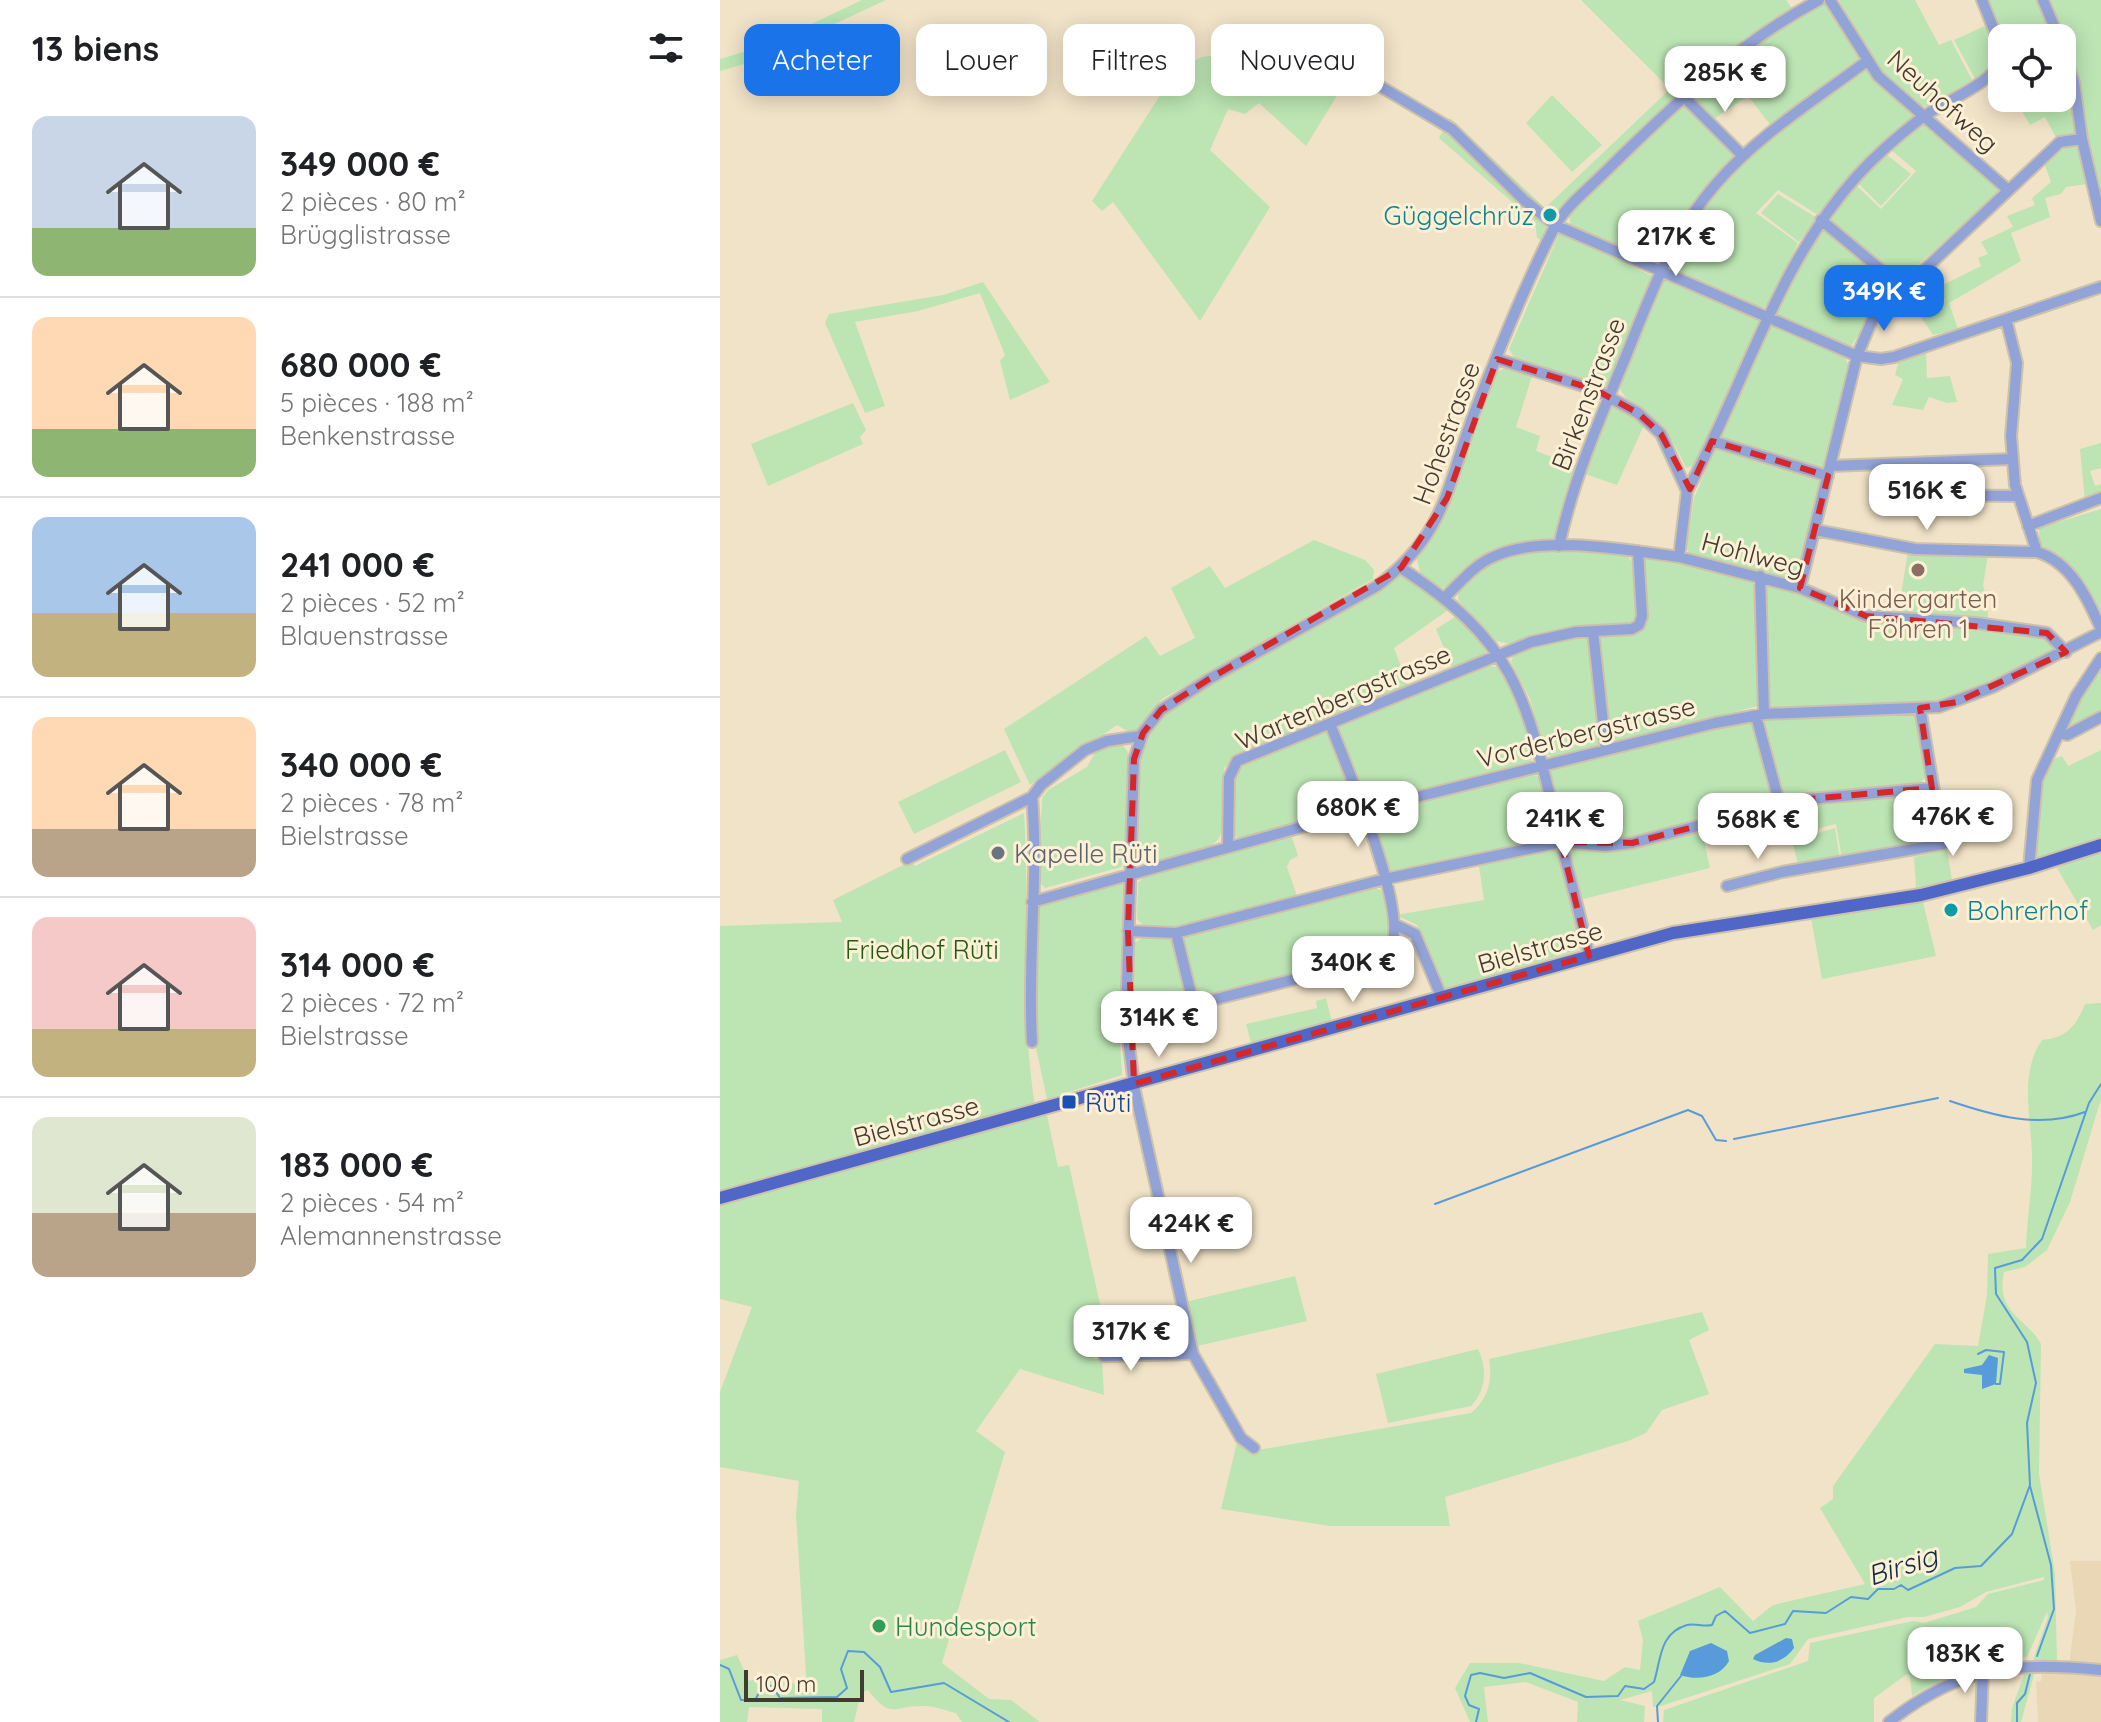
<!DOCTYPE html>
<html lang="fr">
<meta charset="utf-8">
<style>
body{margin:0;font-family:Quicksand,sans-serif;background:#f6f6f6;color:#202124;height:100vh;display:flex;flex-direction:column;font-size:30px;white-space:nowrap}
*{box-sizing:border-box;margin:0}
p{font-size:26px;color:#757577}
.icon{flex:none;width:44px;height:44px;fill:none;stroke:currentColor;stroke-width:2;stroke-linecap:round;stroke-linejoin:round}
.map{position:relative;flex:1;overflow:hidden}
.sheet{display:flex;flex-direction:column;background:#fff;width:720px}
.sheet>*{flex:none}
.top-card{position:absolute;left:24px;top:24px;width:760px;height:72px;display:flex;gap:16px}
.controls{position:absolute;left:1268px;top:24px;display:grid;gap:16px}
.controls a{display:grid;place-items:center;width:88px;height:88px;border-radius:16px;background:#fff;box-shadow:0 4px 20px #0003;font-size:40px}
.scale{position:absolute;left:24px;bottom:20px;width:120px;box-sizing:border-box;padding-left:8px;border:4px solid #413b31;border-top:0;font-size:22px;line-height:28px;white-space:nowrap;color:#413b31;-webkit-text-stroke:6px #fef0d5;paint-order:stroke}
.price{position:absolute;translate:-50% -68px;padding:0 18px;border-radius:16px;background:#fff;color:#222;font-size:26px;line-height:52px;filter:drop-shadow(0 2px 4px #0008)}
.price::after{content:'';position:absolute;left:50%;top:48px;width:24px;height:18px;margin-left:-12px;background:inherit;clip-path:polygon(0 0,100% 0,50% 100%)}
.price.on{background:#1a73e8;color:#fff}
ul{padding:0;list-style:none}
li{display:flex;align-items:center;gap:24px;height:200px;padding:0 32px}
li+li{border-top:2px solid #e0e0e0}
li span{display:grid;place-items:center;flex:none;width:224px;height:160px;border-radius:16px;color:#555}
li>.icon{margin-inline-start:auto}
span .icon{width:96px;height:96px;fill:#fffc;stroke-width:1}
li b{font-size:34px}
h2{display:flex;justify-content:space-between;align-items:center;height:96px;padding:0 32px;font-size:34px}
.chip{padding:0 28px;border-radius:16px;background:#fff;box-shadow:0 4px 20px #0003;font-size:28px;line-height:72px}
.chip.on{background:#1a73e8;color:#fff}
main{display:flex;flex:1;min-height:0}
.map>svg:first-child{display:block}
.built{fill:#e9d7b6}
.green{fill:#bce5b3}
.water{fill:#579bda}
.lines{fill:none;stroke-linecap:round;stroke-linejoin:round}
.stream{stroke:#579bda;stroke-width:2}
.minor-casing{stroke:#cec1aa;stroke-width:14}
.major-casing{stroke:#cec1aa;stroke-width:16}
.minor{stroke:#92a3d8;stroke-width:10}
.major{stroke:#5067c7;stroke-width:12}
.marked{fill:none;stroke:#d62828;stroke-width:6;stroke-dasharray:16 10;stroke-linejoin:round}
.culture-dot{fill:#0f9aa8;stroke:#fef0d5;stroke-width:3}
.education-dot{fill:#8d6e63;stroke:#fef0d5;stroke-width:3}
.worship-dot{fill:#6b7280;stroke:#fef0d5;stroke-width:3}
.transit-dot{fill:#1a4fb4;stroke:#fef0d5;stroke-width:3}
.leisure-dot{fill:#2e9e5b;stroke:#fef0d5;stroke-width:3}
.labels{text-anchor:middle;dominant-baseline:central;stroke-width:6;stroke-linejoin:round;paint-order:stroke}
.street-label{font-size:26px;fill:#413b31;stroke:#fef0d5}
.culture-label{font-size:26px;fill:#0d838f;stroke:#fef0d5;text-anchor:end}
.education-label{font-size:26px;fill:#785e54;stroke:#fef0d5}
.worship-label{font-size:26px;fill:#5b616d;stroke:#fef0d5;text-anchor:start}
.park-label{font-size:26px;fill:#225b14;stroke:#fef0d5}
.transit-label{font-size:26px;fill:#164399;stroke:#fef0d5;text-anchor:start}
.leisure-label{font-size:26px;fill:#27864d;stroke:#fef0d5;text-anchor:start}
.water-label{font-size:28px;font-style:italic;fill:#112e47;stroke:#fef0d5}
</style>
<main>
<section class="sheet">
<h2>13 biens<svg class="icon" aria-label="filters" viewBox="0 0 24 24"><path d="M4 7h16M4 17h16"/><circle cx="9" cy="7" r="2"/><circle cx="15" cy="17" r="2"/></svg></h2>
<ul>
<li><span style="background:linear-gradient(#c9d6e8 70%,#8fb573 0)"><svg class="icon" aria-label="home" viewBox="0 0 24 24"><path d="M3 11l9-7 9 7M6 9v11h12V9"/></svg></span><div><b>349 000 €</b><p>2 pièces · 80 m²</p><p>Brügglistrasse</p></div></li>
<li><span style="background:linear-gradient(#ffd9b3 70%,#8fb573 0)"><svg class="icon" aria-label="home" viewBox="0 0 24 24"><path d="M3 11l9-7 9 7M6 9v11h12V9"/></svg></span><div><b>680 000 €</b><p>5 pièces · 188 m²</p><p>Benkenstrasse</p></div></li>
<li><span style="background:linear-gradient(#a9c7e8 60%,#c2b280 0)"><svg class="icon" aria-label="home" viewBox="0 0 24 24"><path d="M3 11l9-7 9 7M6 9v11h12V9"/></svg></span><div><b>241 000 €</b><p>2 pièces · 52 m²</p><p>Blauenstrasse</p></div></li>
<li><span style="background:linear-gradient(#ffd9b3 70%,#b9a48a 0)"><svg class="icon" aria-label="home" viewBox="0 0 24 24"><path d="M3 11l9-7 9 7M6 9v11h12V9"/></svg></span><div><b>340 000 €</b><p>2 pièces · 78 m²</p><p>Bielstrasse</p></div></li>
<li><span style="background:linear-gradient(#f6c9c9 70%,#c2b280 0)"><svg class="icon" aria-label="home" viewBox="0 0 24 24"><path d="M3 11l9-7 9 7M6 9v11h12V9"/></svg></span><div><b>314 000 €</b><p>2 pièces · 72 m²</p><p>Bielstrasse</p></div></li>
<li><span style="background:linear-gradient(#dfe7d0 60%,#b9a48a 0)"><svg class="icon" aria-label="home" viewBox="0 0 24 24"><path d="M3 11l9-7 9 7M6 9v11h12V9"/></svg></span><div><b>183 000 €</b><p>2 pièces · 54 m²</p><p>Alemannenstrasse</p></div></li>
</ul>
</section>
<div class="map">
<svg width="1381" height="1722" viewBox="0 0 1381 1722">
<rect width="100%" height="100%" fill="#f1e3c8"/>
<!-- built -->
<path class="built" d="M1350 1561H1381V1722H1318L1316 1682 1321 1681 1322 1672 1348 1673 1356 1611Z"/>
<!-- green -->
<path class="green" d="M142 0H166L35 61 0 71V59L47 45Z
M861 0H1066L1073 10 970 82 844 207 821 240 817 238 815 222 719 138 730 118 825 208 950 89Z
M1106 0 1139 53 1137 64 1052 127 1028 96 991 121 976 106 977 92 1043 41Z
M1119 0H1195L1219 45 1231 40 1252 80 1209 107C1163 99 1138 37 1119 0Z
M1267 0H1320L1335 38H1284Z
M1327 0H1381V207L1352 58Z
M1267 25C1280 54 1283 60 1255 79L1234 40Z
M497 55C539 55 589 56 628 72V78L586 146 539 103 525 114 508 109 490 150 550 207 480 321 393 202 382 211 372 201 457 69 482 57Z
M1147 68 1167 92 1197 115 1124 183 1098 215 1058 190 1036 213 1078 243 1049 305 1040 309 948 267C983 178 1070 119 1147 68Z
M1346 73 1357 130 1354 136 1338 141 1325 117 1310 125 1298 104 1307 98H1342V75Z
M832 95 882 145 852 172 806 123Z
M964 102 1016 157 942 262 934 264 851 228 849 215Z
M1203 121 1279 188 1278 194 1183 278 1176 279 1109 223 1136 185 1161 209 1196 171 1169 148Z
M1348 143H1359L1367 184 1346 187 1341 194 1325 198 1330 217 1291 233 1301 261 1229 303 1238 329 1213 335 1201 317 1225 300 1219 287 1261 266 1258 258 1268 254 1261 242 1293 227 1287 216 1315 205 1312 198 1331 182 1324 163Z
M1166 154 1191 174 1161 206 1138 183Z
M1058 194 1097 218 1079 242 1041 213Z
M1101 224 1171 283 1130 348 1057 316 1056 311Z
M840 232 932 276 891 383 883 388 796 360 789 349Z
M945 280 1041 321 976 465 966 468C959 453 952 437 939 425 927 411 904 403 899 386L939 285Z
M263 282 330 382 290 400 280 361 285 355 260 293 198 311 135 322 165 406 145 413 105 323 109 314 223 295Z
M1049 325 1123 355 1130 367 1104 471 1000 440 999 434Z
M1206 349 1207 378 1230 376 1237 402 1227 403 1209 397 1203 410 1172 405 1183 379 1175 375 1179 360Z
M788 367 812 376 796 427 820 436 816 451 856 466 836 540 771 550 734 583 722 588 701 576 697 559 722 519 777 372Z
M133 403 146 430 140 437 143 444 48 486 31 444Z
M894 403 924 425 897 485 865 474 888 410Z
M1381 443V468L1370 471 1375 486 1381 484V494L1365 501 1360 449Z
M996 447 1097 477 1103 483 1079 577 1071 581 976 559 966 549 974 498Z
M1381 509V620L1365 585 1320 545 1319 528Z
M594 540 645 560 654 570 653 579 442 699 419 731 409 732 397 725 310 785 284 729 426 636 440 656 475 638 451 588 490 566 505 588Z
M831 549 907 556 912 562 917 616 908 626 858 627 815 634 790 644 776 641 738 600 739 587C772 558 788 555 831 549Z
M1188 551 1268 554 1263 586 1268 599V618L1178 614Z
M921 555 1032 578 1036 587 1038 706 898 741 889 739 880 636 913 633 926 621Z
M682 573 731 608 674 648 690 690 522 752 504 768C500 852 517 841 432 863L418 852C419 826 417 764 423 742 437 699 613 616 658 591Z
M1044 581 1086 594 1143 620 1250 625 1323 635 1333 640 1334 653 1221 702 1046 711Z
M738 615 768 647 763 658 734 672 716 629Z
M847 637H871L881 741 876 748 834 758 826 754 810 699 791 662 795 651Z
M1381 663V713L1353 728 1348 725C1351 701 1368 682 1381 663Z
M767 666 780 667 795 683 813 753 810 765 652 805 643 801 616 726Z
M1195 713 1208 775 1197 786 1113 791 1062 801 1042 726 1047 718Z
M1033 718 1056 801C1001 815 894 857 843 832L828 767Z
M609 728 636 804 632 809 520 839 511 834 513 778 518 766Z
M400 742 408 752 405 857 401 867 325 888 318 881 322 798 328 790 367 767 377 749Z
M285 750 301 782 194 834 178 802Z
M1381 750V838L1354 850 1316 858C1317 824 1316 788 1334 759L1342 756 1348 766Z
M811 774 821 778 833 832 827 840 666 875 650 815Z
M1205 794 1212 801 1220 841 1122 859 1116 824 1100 828 1096 835 1072 839 1064 809Z
M304 813C311 916 298 1014 317 1117L327 1115 338 1167 349 1165 384 1322 367 1326 373 1359H382L384 1395 300 1369 256 1431 285 1452 222 1663 269 1699 291 1700 320 1722H242L236 1713C227 1711 215 1706 204 1706 173 1705 172 1721 148 1690L141 1693 134 1722H102V1709L29 1707 27 1722H0V1660L17 1655 29 1681 54 1673 87 1691 76 1514 79 1481 0 1467V1392L32 1307 0 1299V926L122 922 113 900 191 861 195 866Z
M981 828 990 868 863 899 847 849H888Z
M1115 828 1120 860 1079 867 1072 841Z
M572 837 578 856 570 860 567 867 577 896C528 910 478 928 427 929L417 919 418 883 429 873Z
M838 847 862 945 857 951 722 989 697 925 676 915 764 900 759 866Z
M1227 850 1232 880 1196 888 1194 857Z
M1381 850V925L1373 930 1337 868Z
M403 882 399 1023 402 1075 327 1099 316 1048 315 904Z
M653 887 661 890 673 929 663 946 590 972 489 998 472 986 464 936Z
M1203 902 1216 956 1102 979 1091 918Z
M425 936H446L452 940 468 1006 421 1012 413 1007V944Z
M606 998 612 1022 531 1043 526 1024 597 1008 596 1001Z
M1381 1003V1099L1350 1202 1327 1250 1305 1267 1284 1272C1275 1314 1307 1318 1321 1344L1319 1474 1335 1574 1337 1660H1313L1328 1617 1327 1612 1307 1657C1264 1662 1230 1674 1192 1696L1190 1676 1187 1674 1154 1698V1722H943L944 1710 1088 1661 1090 1643 1193 1621 1204 1623 1256 1607 1268 1594 1324 1580V1577L1266 1592 1240 1607 1204 1617H1187L1088 1639 1070 1664 941 1706 933 1707 932 1691 900 1700 925 1706 924 1722H857L858 1702 806 1682 764 1687 768 1722H750L735 1688 750 1663H799L884 1681 905 1667 920 1670 923 1640 918 1621 1000 1587 1033 1621 1053 1605 1145 1584 1100 1508 1113 1499V1486L1215 1344 1258 1346 1267 1295 1268 1254 1306 1248C1307 1217 1313 1186 1312 1155 1311 1117 1299 1073 1322 1040 1347 1038 1356 1026 1365 1004Z
M575 1276 587 1321 477 1346 465 1302Z
M982 1312 989 1330 969 1340 989 1394 942 1410 926 1433 908 1441 725 1497 730 1526H610L501 1509 518 1438 532 1451 751 1413C768 1399 773 1380 769 1359Z
M758 1349C767 1368 767 1390 751 1406L668 1423 656 1374Z
M1315 1671 1301 1722H1291L1292 1708 1305 1672Z"/>
<!-- water -->
<path class="water" d="M1269 1355 1278 1358 1276 1384 1262 1389V1375L1244 1373V1369L1262 1365Z
M1066 1638 1072 1639 1074 1648C1064 1662 1049 1667 1033 1659L1035 1655Z
M991 1643 1007 1651 1009 1661C1000 1678 977 1681 960 1675L970 1651Z"/>
<g class="lines">
<!-- stream -->
<path class="stream" d="M1230 1101C1274 1116 1320 1129 1365 1112
M1014 1139 1218 1098
M715 1204 968 1110 982 1116 996 1140 1006 1141
M1258 1354 1266 1350 1284 1352 1280 1384H1276
M1310 1486 1331 1565 1334 1609 1317 1656
M0 1665 9 1669 21 1700H35L43 1686H52L60 1698 117 1697 127 1688 121 1669 128 1651 144 1652 160 1667 171 1692 224 1683 289 1722
M756 1722 759 1709 749 1705 745 1696 751 1675 760 1673 784 1678 810 1673 866 1697 898 1696 905 1686 924 1689 934 1682C941 1660 939 1633 967 1625 975 1623 983 1627 992 1625L996 1616 1005 1611 1030 1633 1065 1624 1073 1611 1106 1613 1131 1597 1148 1599 1158 1589H1174L1181 1585 1188 1590 1235 1568 1261 1566 1292 1534 1310 1485 1307 1423 1316 1383 1307 1342 1276 1294 1275 1268 1302 1260 1322 1239 1369 1103 1381 1084
M938 1722 937 1706 961 1676
M1297 1722V1703L1305 1694 1310 1674"/>
<!-- minor casing -->
<g class="minor-casing">
<path id="minor" d="M1110 0 1158 76 1287 189
M1262 0 1282 50
M1323 0 1339 38
M1342 44 1354 82 1362 139 1381 221
M631 69 732 129 805 201 835 225 1137 356 1161 359 1174 357 1381 287
M964 97 1023 156
M1101 220 1183 288
M1286 319 1297 363 1291 436 1295 485 1317 552C1351 562 1368 599 1381 629
M777 359 876 390 918 413 941 434 967 491 959 557 1080 588 1146 616 1256 623 1327 633 1346 652
M992 441 1108 476
M1110 466 1292 459
M967 491C1025 386 1055 267 1137 176 1156 155 1178 136 1200 119 1222 102 1274 84 1282 58
M1196 495 1298 496
M1308 526 1381 498
M1095 530 1195 549 1317 552
M839 546C853 480 880 418 906 356 930 296 952 234 996 184 1038 135 1095 100 1147 61
M681 568C797 643 806 698 837 825 847 869 860 912 869 956
M1040 576 1044 714
M1080 588 1137 356 1153 318 1340 142 1362 139
M725 597C740 583 754 565 773 557 821 534 907 550 959 557
M873 631 886 750
M1036 716 1060 805
M423 733 414 759 407 984V1031L415 1091 473 1354 521 1438 534 1448
M1339 733 1347 735 1381 717
M508 847 509 778 517 761 811 642 856 632 912 629 919 625 922 616 918 551
M187 859 312 797 321 785 365 750 387 741 420 736 441 710 489 679 657 586C727 533 726 487 755 411 779 350 804 287 834 228 844 208 867 190 883 174 948 110 1017 43 1099 0
M1309 868 1317 780 1356 696 1381 658
M1007 886 1062 872 1223 844 1200 708
M312 902 636 812 995 723 1044 714 1219 707 1273 687 1381 632
M676 925 695 934 722 998
M408 931 456 933 665 879 841 842 885 846 912 843 1078 800 1212 788
M456 933 471 994 484 1002 584 977 670 947C691 917 625 762 610 724
M312 1042C307 960 319 879 312 797
M382 1344 384 1356 473 1354
M1169 1722C1240 1666 1293 1662 1381 1670
M1261 1722 1263 1670"/>
</g>
<!-- major casing -->
<g class="major-casing">
<path id="major" d="M0 1198 953 933 1201 895 1309 868 1381 845"/>
</g>
<!-- minor -->
<use href="#minor" class="minor"/>
<!-- major -->
<use href="#major" class="major"/>
</g>
<!-- marked area -->
<path class="marked" d="M777 359 876 390 918 413 941 434 970 489 992 441 1108 476 1080 588 1146 616 1327 633 1346 652 1237 702 1200 708 1212 788 1078 800 912 843 841 842 869 956 414 1084 408 931 414 759 423 733 441 710 489 679 681 568 727 498Z"/>
<!-- markers -->
<g class="culture-dot">
<circle cx="830" cy="215" r="8"/>
<circle cx="1231" cy="910" r="8"/>
</g>
<circle class="education-dot" cx="1198" cy="570" r="8"/>
<circle class="worship-dot" cx="278" cy="853" r="8"/>
<rect class="transit-dot" x="341" y="1094" width="16" height="16" rx="4"/>
<circle class="leisure-dot" cx="159" cy="1626" r="8"/>
<g class="labels">
<!-- street labels -->
<g class="street-label">
<text transform="translate(1223 101) rotate(42)">Neuhofweg</text>
<text transform="translate(868 394) rotate(-69)">Birkenstrasse</text>
<text transform="translate(726 433) rotate(-70)">Hohestrasse</text>
<text transform="translate(1033 554) rotate(15)">Hohlweg</text>
<text transform="translate(623 697) rotate(-23)">Wartenbergstrasse</text>
<text transform="translate(866 732) rotate(-14)">Vorderbergstrasse</text>
<text transform="translate(820 947) rotate(-16)">Bielstrasse</text>
<text transform="translate(196 1121) rotate(-15)">Bielstrasse</text>
</g>
<!-- culture labels -->
<g class="culture-label">
<text x="814" y="215">Güggelchrüz</text>
<text x="1247" y="910" text-anchor="start">Bohrerhof</text>
</g>
<!-- education labels -->
<g class="education-label">
<text x="1198" y="598">Kindergarten<tspan x="1198" dy="30">Föhren 1</tspan></text>
</g>
<!-- worship labels -->
<g class="worship-label">
<text x="294" y="853">Kapelle Rüti</text>
</g>
<!-- park labels -->
<g class="park-label">
<text x="202" y="949">Friedhof Rüti</text>
</g>
<!-- transit labels -->
<g class="transit-label">
<text x="365" y="1102">Rüti</text>
</g>
<!-- leisure labels -->
<g class="leisure-label">
<text x="175" y="1626">Hundesport</text>
</g>
<!-- water labels -->
<g class="water-label">
<text transform="translate(1182 1565) rotate(-18)">Birsig</text>
</g>
</g>
</svg>
<div class="controls">
<a><svg class="icon" aria-label="locate" viewBox="0 0 24 24"><circle cx="12" cy="12" r="6"/><path d="M12 2v4M12 18v4M2 12h4M18 12h4"/></svg></a>
</div>
<div class="scale">100 m</div>
<b class="price" style="left:1005px;top:114px">285K €</b>
<b class="price" style="left:956px;top:278px">217K €</b>
<b class="price on" style="left:1164px;top:333px">349K €</b>
<b class="price" style="left:1207px;top:532px">516K €</b>
<b class="price" style="left:638px;top:849px">680K €</b>
<b class="price" style="left:1233px;top:858px">476K €</b>
<b class="price" style="left:845px;top:860px">241K €</b>
<b class="price" style="left:1038px;top:861px">568K €</b>
<b class="price" style="left:633px;top:1004px">340K €</b>
<b class="price" style="left:439px;top:1059px">314K €</b>
<b class="price" style="left:471px;top:1265px">424K €</b>
<b class="price" style="left:411px;top:1373px">317K €</b>
<b class="price" style="left:1245px;top:1695px">183K €</b>
<div class="top-card">
<a class="chip on">Acheter</a>
<a class="chip">Louer</a>
<a class="chip">Filtres</a>
<a class="chip">Nouveau</a>
</div>
</div>
</main>
